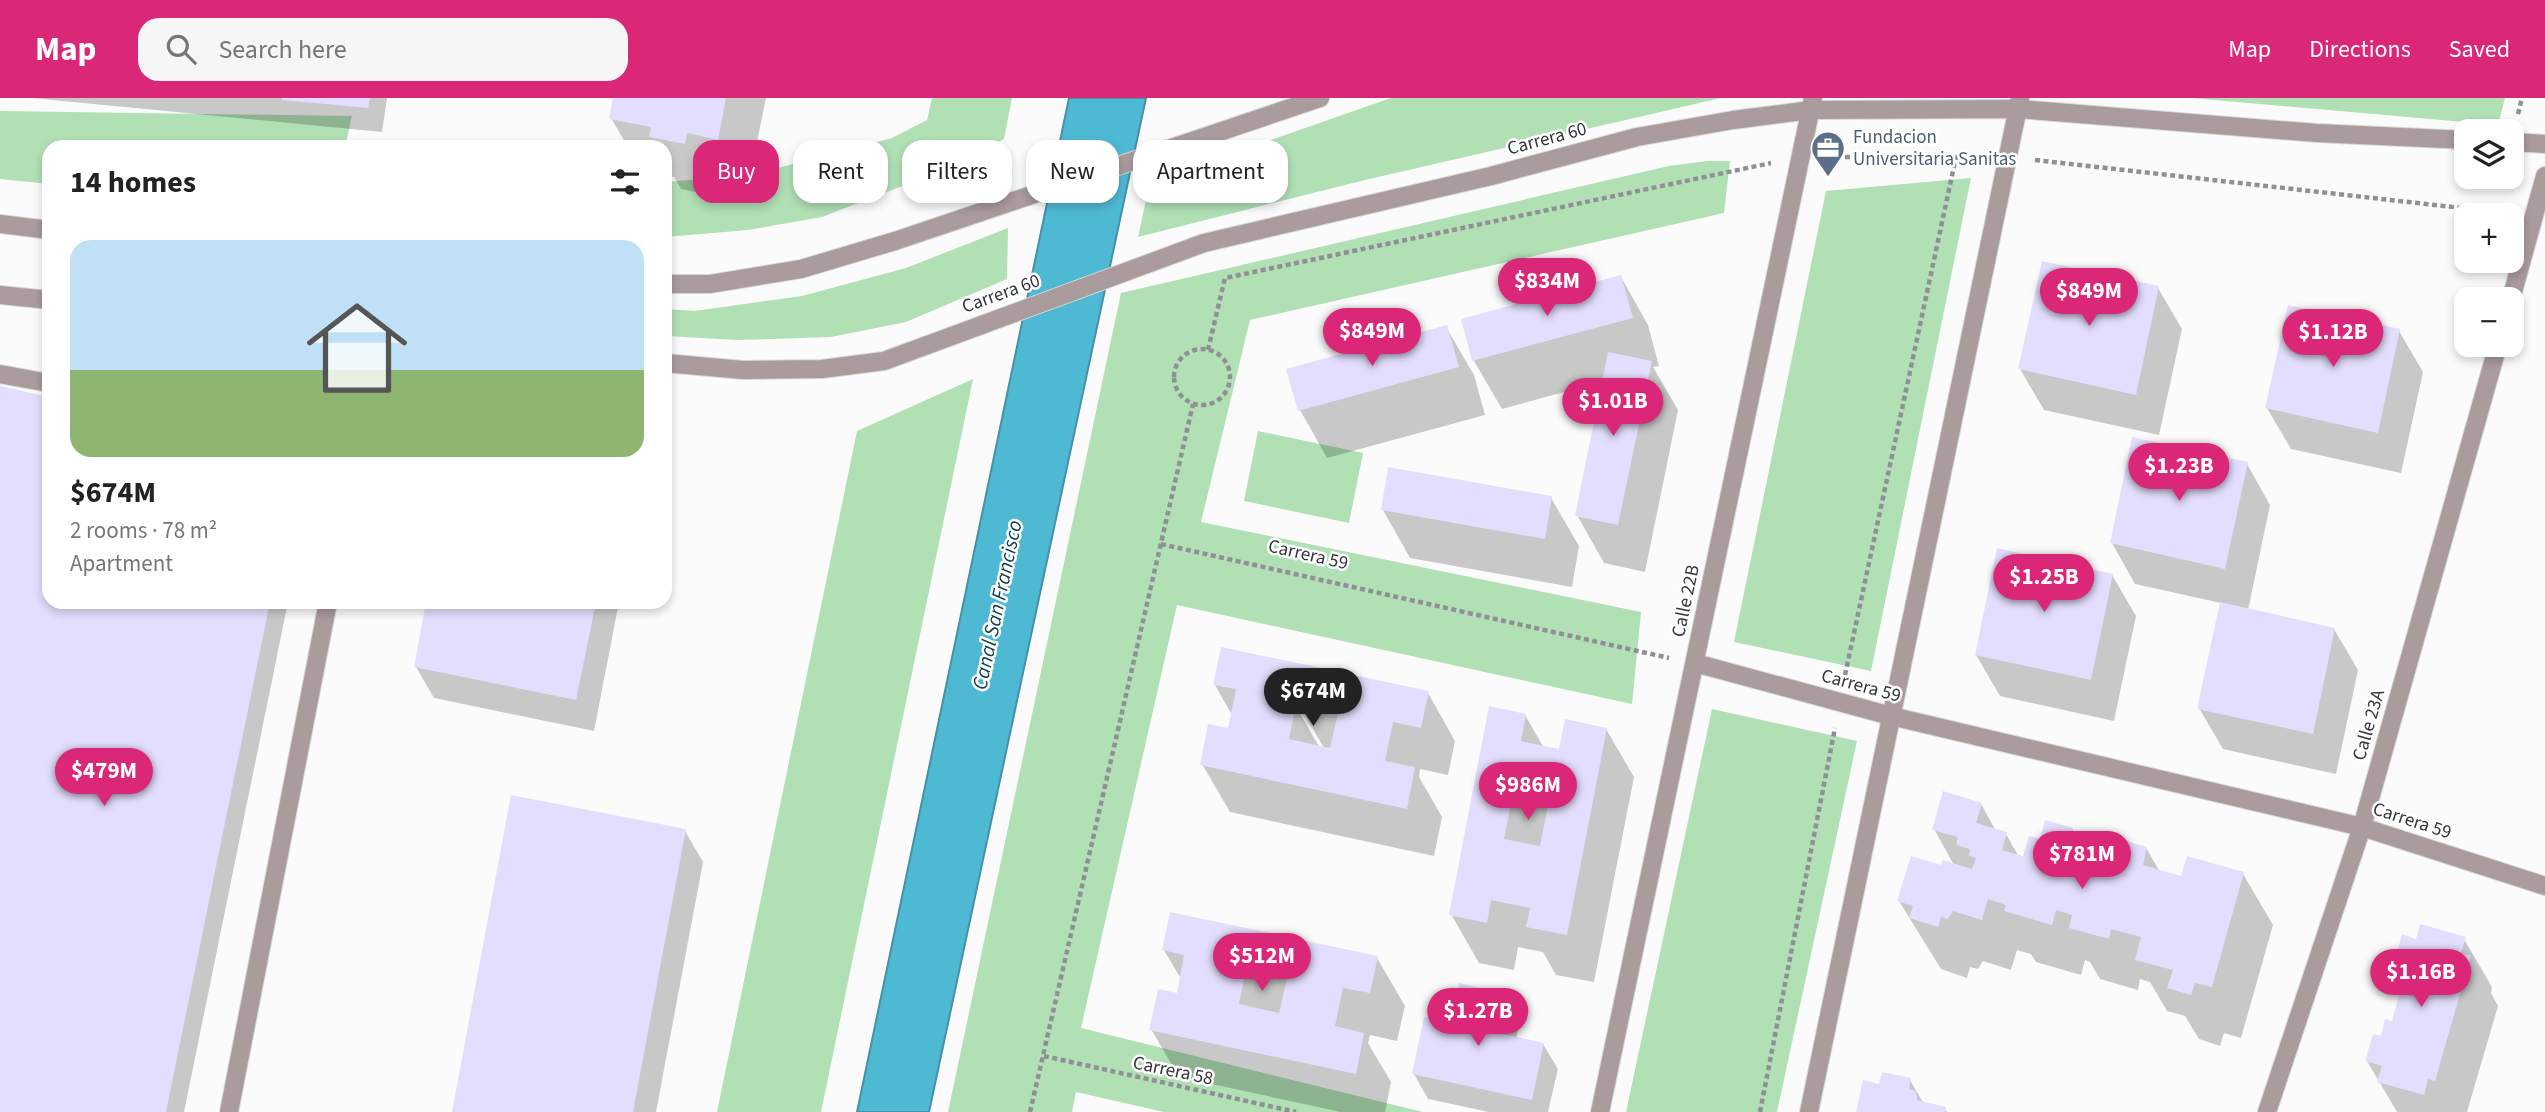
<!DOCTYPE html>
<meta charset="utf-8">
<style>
body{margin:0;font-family:"Source Sans 3",sans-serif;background:#f6f6f6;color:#222;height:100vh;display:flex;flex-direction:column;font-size:26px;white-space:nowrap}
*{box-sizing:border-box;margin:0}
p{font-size:23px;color:#767676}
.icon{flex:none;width:38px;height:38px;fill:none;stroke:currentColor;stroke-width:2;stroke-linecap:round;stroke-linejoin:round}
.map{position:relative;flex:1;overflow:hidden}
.details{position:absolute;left:42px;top:42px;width:630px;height:469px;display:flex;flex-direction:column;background:#fff;border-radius:21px;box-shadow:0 4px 10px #0003}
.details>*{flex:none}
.hud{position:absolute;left:693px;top:42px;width:665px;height:63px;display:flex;gap:14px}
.buttons{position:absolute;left:2454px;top:21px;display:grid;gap:14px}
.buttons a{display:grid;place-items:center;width:70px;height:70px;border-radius:14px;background:#fff;box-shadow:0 4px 10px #0003;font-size:35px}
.price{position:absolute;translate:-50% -60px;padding:0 16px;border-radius:24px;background:#db2777;color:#fff;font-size:23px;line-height:46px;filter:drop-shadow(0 2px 4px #0008)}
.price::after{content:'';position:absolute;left:50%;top:42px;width:21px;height:16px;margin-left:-10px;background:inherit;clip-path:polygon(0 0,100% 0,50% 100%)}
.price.selected{background:#222;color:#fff}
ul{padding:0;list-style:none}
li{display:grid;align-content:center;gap:14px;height:371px;padding:0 28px}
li+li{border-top:2px solid #e0e0e0}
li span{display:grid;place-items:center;height:217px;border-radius:21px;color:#555}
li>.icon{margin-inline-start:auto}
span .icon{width:126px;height:126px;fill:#fffc;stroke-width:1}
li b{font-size:30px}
h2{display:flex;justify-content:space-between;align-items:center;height:84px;padding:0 28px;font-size:30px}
.pill{padding:0 24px;border-radius:21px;background:#fff;box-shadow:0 4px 10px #0003;font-size:24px;line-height:63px}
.pill.selected{background:#db2777;color:#fff}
header{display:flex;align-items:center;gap:42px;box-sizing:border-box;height:98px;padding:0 35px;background:#db2777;color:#fff}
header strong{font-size:33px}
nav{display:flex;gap:38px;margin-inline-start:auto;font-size:24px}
.search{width:490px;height:63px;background:#f6f6f6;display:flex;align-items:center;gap:18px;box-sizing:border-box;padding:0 24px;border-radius:21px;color:#767676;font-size:26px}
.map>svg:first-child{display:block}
.green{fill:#b1e0b5}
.water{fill:#4eb9d3;stroke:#4691a7;stroke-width:2}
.shadow{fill:#0003;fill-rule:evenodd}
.building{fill:#e3defd;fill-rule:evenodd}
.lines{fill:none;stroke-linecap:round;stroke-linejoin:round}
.service-casing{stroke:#d7d7d9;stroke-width:20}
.minor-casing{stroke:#d7d7d9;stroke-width:20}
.tertiary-casing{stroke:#d7d7d9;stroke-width:20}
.path{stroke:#908f95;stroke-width:4.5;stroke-dasharray:5 3.5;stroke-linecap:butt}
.service{stroke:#aa9b9d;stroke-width:18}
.minor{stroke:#aa9b9d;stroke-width:18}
.tertiary{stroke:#aa9b9d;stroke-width:18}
.labels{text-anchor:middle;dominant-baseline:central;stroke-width:5;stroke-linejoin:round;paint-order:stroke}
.service-label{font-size:19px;fill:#4e5e75;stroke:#fff;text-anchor:start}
.street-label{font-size:19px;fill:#35343f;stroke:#fff}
.water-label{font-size:21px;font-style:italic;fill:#10404b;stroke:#fff}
</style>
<header>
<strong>Map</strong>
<div class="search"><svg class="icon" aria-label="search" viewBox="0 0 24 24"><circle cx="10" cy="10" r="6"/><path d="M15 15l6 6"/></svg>Search here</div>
<nav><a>Map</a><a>Directions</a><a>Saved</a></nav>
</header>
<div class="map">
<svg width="2545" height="1014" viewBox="0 0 2545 1014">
<rect width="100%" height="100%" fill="#fbfbfb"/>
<!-- green -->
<path class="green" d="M932 0H1012L1004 41 949 70 822 119 748 132 665 139V84L751 77 892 40 927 22Z
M1391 0H1721L1365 82 1138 139 1150 84Z
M2191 0H2505L2498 27Z
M0 13 352 18 345 49H49V86L0 81Z
M1707 63H1730L1724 115 1250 222 1201 424 1641 514 1632 606 1177 507 1081 930 1423 1014H1164L1076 994 1072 1014H948L1121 195 1669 68Z
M1971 80 1871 573 1734 544 1826 93Z
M1008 130 1007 181 906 224 831 239 739 242 665 238V211L694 213 802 198 906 170Z
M973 281 821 1014H717L857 333Z
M1258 333 1363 355 1349 425 1244 403Z
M1712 611 1857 643 1777 1014H1626Z"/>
<!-- water -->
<path class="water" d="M1069 0H1146L929 1014H857Z"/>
<!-- shadow -->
<path class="shadow" d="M32 0H387L382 34Z
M615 0H766L747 93 717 87 714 98 681 91 674 79 665 77V49H628L611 20Z
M1621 179 1648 227 1659 268 1653 269 1678 312 1645 474 1604 465 1577 417 1604 283 1502 311 1474 263 1463 222Z
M2158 190 2182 231 2159 337 2044 312 2020 271Z
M1446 229 1474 277 1485 317 1327 360 1300 312Z
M2399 233 2423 274 2401 375 2291 351 2267 310Z
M0 290 49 301V504H288L184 1014H0Z
M2247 366 2270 407 2248 512 2334 531 2358 572 2336 676 2223 651 2199 610 2221 505 2135 486 2112 445Z
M1551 400 1579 448 1572 489 1410 460 1383 412Z
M2112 477 2136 518 2114 623 2000 598 1976 557Z
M428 504H619L594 633 434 600 416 569Z
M1215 587 1428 595 1455 643 1448 677 1420 671 1419 679 1442 719 1434 758 1230 714 1202 666 1229 632 1232 617ZM1295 600 1324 650H1320L1292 602Z
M1525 617 1544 650 1561 653 1606 631 1634 679 1594 884 1556 877 1543 854 1518 849 1514 872 1479 865 1451 816Z
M1981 706 1996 733 2006 736 2019 759 2024 760 2041 743 2072 731 2088 760 2098 754 2146 750 2160 774 2182 780 2243 776 2273 827 2241 940 2224 935 2220 948 2199 941 2185 918 2167 913 2150 884 2140 881 2138 892 2100 881 2090 864 2085 862 2081 877 2036 864 2031 856 2017 852 2011 872 1983 863 1978 871 1970 869 1967 880 1941 871 1899 803 1942 769 1954 767 1934 731Z
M685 733 703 764 656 1014H454Z
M2464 841 2492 889 2491 895 2498 908 2467 1014H2397L2367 963 2393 925 2402 894 2396 883 2399 872 2396 866Z
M1164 852 1377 860 1405 908 1397 943 1370 937 1368 945 1391 984 1385 1014H1341L1179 979 1151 931 1178 897 1181 881Z
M1506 897 1520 922 1516 941 1543 946 1558 971 1548 1014H1489L1428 1001 1414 976 1452 927Z
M1910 982 1924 1006 1945 1011 1947 1014H1858L1881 988Z"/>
<!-- building -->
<path class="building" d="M282 0H370L368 10 282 2Z
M613 0H726L718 42 687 35 685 46 649 39 651 29 609 21Z
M2042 163 2159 188 2136 297 2018 271Z
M1621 177 1633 220 1472 263 1461 221Z
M2288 207 2400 231 2378 335 2265 310Z
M1447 227 1459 269 1298 313 1286 271Z
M1608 254 1652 263 1618 427 1575 418Z
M0 288 49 299V504H270L166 1014H0Z
M2132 339 2248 364 2225 471 2110 445Z
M1388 369 1552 398 1545 441 1381 412Z
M1997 450 2113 476 2091 582 1975 557Z
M426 504H596L576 602 414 569Z
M2220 504 2335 530 2313 636 2197 611Z
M1221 549 1429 593 1421 630 1393 624 1385 663 1415 669 1407 711 1200 667 1208 626 1228 630 1236 591 1213 587ZM1296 606 1338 615 1330 650 1289 641Z
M1489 608 1526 616 1521 643 1559 651 1565 621 1607 630 1567 837 1526 829 1530 810 1491 802 1487 825 1449 817ZM1512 700 1548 707 1540 748 1504 741Z
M1943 693 1982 705 1976 725 2007 734 2002 752 2023 758 2029 738 2040 741 2045 722 2073 730 2068 747 2078 750 2075 761 2085 764 2089 750 2097 752 2102 736 2147 749 2143 767 2181 778 2187 758 2244 774 2212 889 2195 885 2191 897 2167 890 2173 872 2135 862 2141 839 2111 831 2109 841 2069 830 2072 817 2056 812 2052 827 2004 813 2006 807 1988 801 1982 822 1953 813 1948 821 1941 819 1938 829 1909 820 1913 808 1897 803 1911 758 1941 767 1943 762 1972 771 1976 760 1969 758 1970 751 1956 747 1958 739 1932 732Z
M511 697 686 731 633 1014H452Z
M1170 814 1378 858 1370 895 1343 890 1335 928 1364 935 1356 976 1149 932 1158 891 1177 895 1184 857 1162 852ZM1246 871 1287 880 1279 915 1239 906Z
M2420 826 2466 839 2461 855 2471 858 2435 983 2428 981 2424 997 2377 984 2382 968 2365 963 2373 936 2381 938 2385 921 2392 923 2402 886 2394 883 2398 868 2394 866 2402 836 2416 841Z
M1459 885 1507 896 1499 935 1544 945 1532 1002 1412 976 1424 919 1451 925Z
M1882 974 1911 980 1909 991 1916 993 1917 1002 1946 1009 1945 1014H1856L1863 982 1879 986Z"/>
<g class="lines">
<!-- service casing -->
<g class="service-casing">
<path id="service" d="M0 276 49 285
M229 1014 328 504"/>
</g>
<!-- minor casing -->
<g class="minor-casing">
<path id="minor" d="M2511 201 2545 78
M1695 565 1891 618 2362 729 2545 788
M1600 1014 1813 0
M1809 1014 2020 0
M2267 1014 2362 729 2498 247"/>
</g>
<!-- tertiary casing -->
<g class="tertiary-casing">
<path id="tertiary" d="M2511 44 2545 46
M0 126 49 132
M665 186H710L801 171 895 143 1320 0
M0 197 49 202
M665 265 743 272 822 271 884 263 1204 145 1491 78 1637 39 1733 22 1811 12 2018 11 2317 35 2466 42"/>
</g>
<!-- path -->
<path class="path" d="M2518 16 2522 0
M1828 59H1981
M2035 62 2506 115
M1174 279a28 28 0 1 1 56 0a28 28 0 1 1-56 0Z
M1208 252 1225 180 1771 65
M1161 446 1669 560
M1845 577 1956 59
M1044 958 1296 1014
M1030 1014 1193 306
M1760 1014 1835 630"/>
<!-- service -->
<use href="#service" class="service"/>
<!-- minor -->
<use href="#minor" class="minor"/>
<!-- tertiary -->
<use href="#tertiary" class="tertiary"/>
</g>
<!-- icons -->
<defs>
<g id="office-pin" transform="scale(1.75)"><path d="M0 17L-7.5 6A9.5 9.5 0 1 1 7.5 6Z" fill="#5c6f8a" stroke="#fff"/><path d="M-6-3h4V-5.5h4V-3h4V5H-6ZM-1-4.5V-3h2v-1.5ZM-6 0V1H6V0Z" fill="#fff"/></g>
</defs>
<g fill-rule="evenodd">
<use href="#office-pin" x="1828" y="50"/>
</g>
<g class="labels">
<!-- service labels -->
<g class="service-label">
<text x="1853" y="39">Fundacion<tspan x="1853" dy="22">Universitaria Sanitas</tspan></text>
</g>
<!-- street labels -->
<g class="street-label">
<text transform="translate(1547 41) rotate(-15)">Carrera 60</text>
<text transform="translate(1001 196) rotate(-20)">Carrera 60</text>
<text transform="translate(1308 457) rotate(13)">Carrera 59</text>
<text transform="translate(1686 503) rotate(-78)">Calle 22B</text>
<text transform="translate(1861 588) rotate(15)">Carrera 59</text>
<text transform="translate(2369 627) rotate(-74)">Calle 23A</text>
<text transform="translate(2412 723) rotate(18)">Carrera 59</text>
<text transform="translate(1173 973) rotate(12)">Carrera 58</text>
</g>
<!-- water labels -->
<g class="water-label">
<text transform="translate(997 507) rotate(-78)">Canal San Francisco</text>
</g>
</g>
</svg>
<div class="buttons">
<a><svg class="icon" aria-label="layers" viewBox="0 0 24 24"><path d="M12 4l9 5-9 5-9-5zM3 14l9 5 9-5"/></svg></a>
<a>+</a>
<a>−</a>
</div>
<b class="price" style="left:1547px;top:220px">$834M</b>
<b class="price" style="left:2089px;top:230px">$849M</b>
<b class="price" style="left:1372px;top:270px">$849M</b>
<b class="price" style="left:2333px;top:271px">$1.12B</b>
<b class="price" style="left:1613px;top:340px">$1.01B</b>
<b class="price" style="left:2179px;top:405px">$1.23B</b>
<b class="price" style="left:2044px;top:516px">$1.25B</b>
<b class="price selected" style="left:1313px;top:630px">$674M</b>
<b class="price" style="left:104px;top:710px">$479M</b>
<b class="price" style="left:1528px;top:724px">$986M</b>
<b class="price" style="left:2082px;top:793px">$781M</b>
<b class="price" style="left:1262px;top:895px">$512M</b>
<b class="price" style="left:2421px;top:911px">$1.16B</b>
<b class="price" style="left:1478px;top:950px">$1.27B</b>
<div class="hud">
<a class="pill selected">Buy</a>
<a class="pill">Rent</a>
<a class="pill">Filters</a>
<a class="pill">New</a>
<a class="pill">Apartment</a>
</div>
<section class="details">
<h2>14 homes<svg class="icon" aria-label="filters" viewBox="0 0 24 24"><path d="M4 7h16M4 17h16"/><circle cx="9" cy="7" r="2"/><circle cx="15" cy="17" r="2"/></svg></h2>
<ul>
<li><span style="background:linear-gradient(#bfe0f5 60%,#8fb573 0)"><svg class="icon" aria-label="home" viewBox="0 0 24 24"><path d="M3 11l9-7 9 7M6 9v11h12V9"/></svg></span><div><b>$674M</b><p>2 rooms · 78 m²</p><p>Apartment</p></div></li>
</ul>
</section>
</div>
